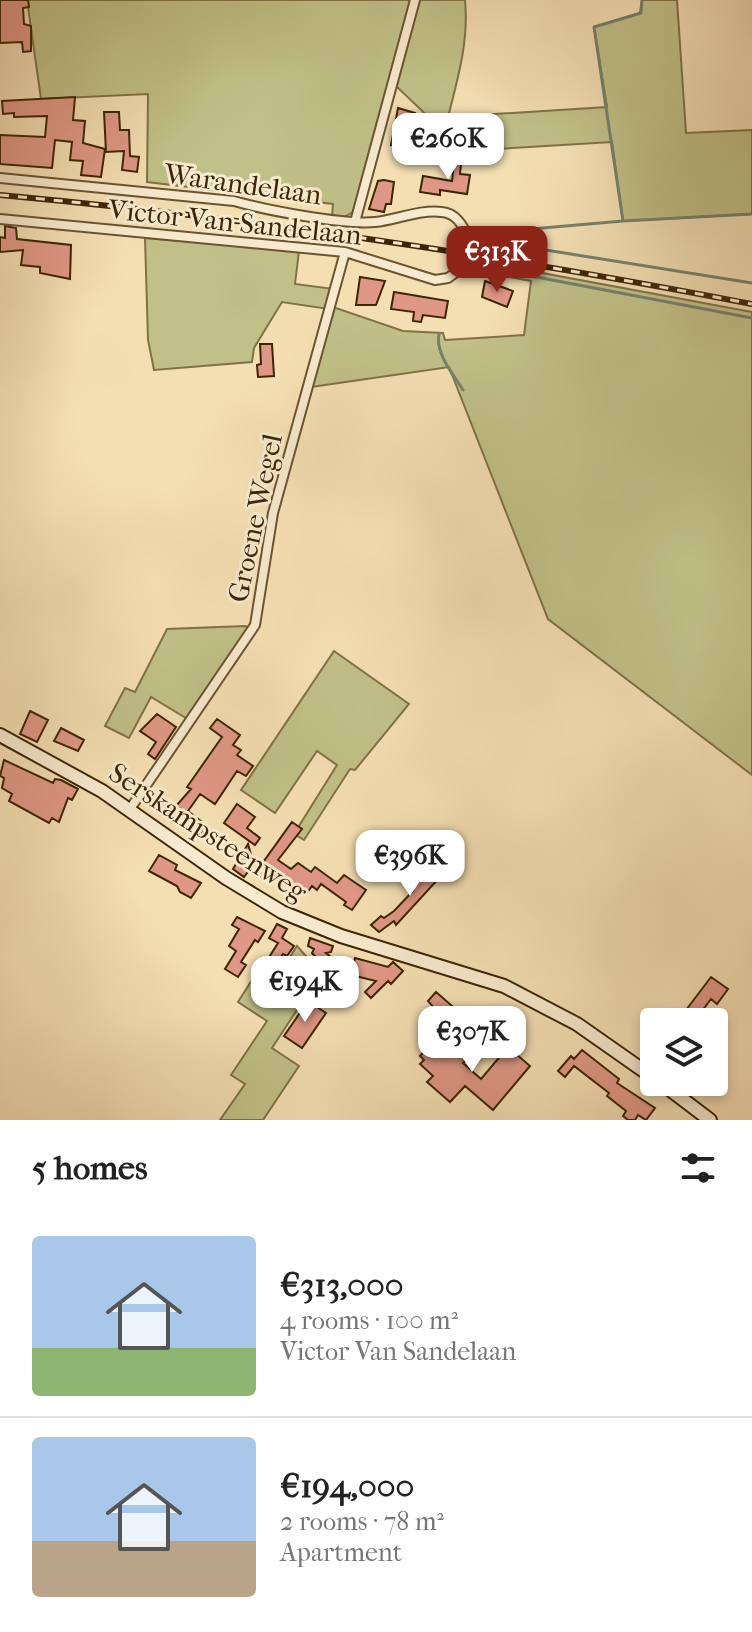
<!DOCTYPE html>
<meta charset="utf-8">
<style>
body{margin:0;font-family:"IM FELL French Canon",serif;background:#f2f2f2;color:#222;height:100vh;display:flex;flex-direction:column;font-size:30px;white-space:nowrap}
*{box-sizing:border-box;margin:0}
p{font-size:26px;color:#767676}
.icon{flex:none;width:44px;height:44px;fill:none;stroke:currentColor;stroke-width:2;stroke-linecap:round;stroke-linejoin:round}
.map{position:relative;height:1120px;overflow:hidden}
.side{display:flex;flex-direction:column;background:#fff;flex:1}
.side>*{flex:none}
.fabs{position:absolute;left:640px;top:1008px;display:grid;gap:16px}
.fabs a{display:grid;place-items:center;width:88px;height:88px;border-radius:8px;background:#fff;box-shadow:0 4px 12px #0003;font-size:40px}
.price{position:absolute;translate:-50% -68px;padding:0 18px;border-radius:16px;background:#fff;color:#222;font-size:26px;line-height:52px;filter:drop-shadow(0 2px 4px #0008)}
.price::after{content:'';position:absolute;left:50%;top:48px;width:24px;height:18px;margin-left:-12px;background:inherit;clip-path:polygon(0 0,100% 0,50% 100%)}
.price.selected{background:#8f2418;color:#fff}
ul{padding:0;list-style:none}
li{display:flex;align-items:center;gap:24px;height:200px;padding:0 32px}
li+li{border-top:2px solid #e0e0e0}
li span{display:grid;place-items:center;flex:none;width:224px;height:160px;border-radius:8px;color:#555}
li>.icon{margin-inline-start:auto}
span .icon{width:96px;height:96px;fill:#fffc;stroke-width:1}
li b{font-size:34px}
h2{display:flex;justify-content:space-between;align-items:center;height:96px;padding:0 32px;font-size:34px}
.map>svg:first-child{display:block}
.green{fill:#c1c088;stroke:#807247;stroke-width:2}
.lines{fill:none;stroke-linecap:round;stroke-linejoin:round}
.stream{stroke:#76806d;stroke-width:3}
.building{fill:#e09886;stroke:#3e2506;stroke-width:2}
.street-casing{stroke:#6c5431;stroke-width:12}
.secondary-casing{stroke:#3e2506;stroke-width:16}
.street{stroke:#f8eace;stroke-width:8}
.secondary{stroke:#f8eace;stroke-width:12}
.rail-casing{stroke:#3e2506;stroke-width:6}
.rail{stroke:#f8eace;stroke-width:3;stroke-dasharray:9;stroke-linecap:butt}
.labels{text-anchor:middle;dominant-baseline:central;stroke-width:6;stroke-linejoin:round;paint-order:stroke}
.street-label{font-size:28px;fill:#3e2506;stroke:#f8eace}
</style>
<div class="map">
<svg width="752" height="1120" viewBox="0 0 752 1120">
<rect width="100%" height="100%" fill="#f4dfb3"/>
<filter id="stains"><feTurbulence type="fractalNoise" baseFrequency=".0025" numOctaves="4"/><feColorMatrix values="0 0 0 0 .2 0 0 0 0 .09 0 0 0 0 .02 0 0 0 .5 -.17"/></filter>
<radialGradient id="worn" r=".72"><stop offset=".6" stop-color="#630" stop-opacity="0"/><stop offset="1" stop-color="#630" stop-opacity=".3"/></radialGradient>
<!-- green -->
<path class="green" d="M27 0H413L353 212 344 217 332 216 333 204 147 182 148 94 41 99Z
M419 0H465C469 40 458 78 448 117L607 107 594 27 640 13 642 0H677L686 133 752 130V214L623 221 612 142 464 151 396 86Z
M145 238 299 251 295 284 334 289 328 309 282 302 254 348 252 362 154 370 148 340Z
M467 259 752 312V775L548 619 449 367 311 387 333 307 403 331 443 333 445 340 524 335 531 281 466 269Z
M245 626 250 628 189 720 151 697 129 738 105 726 125 688 135 692 167 629Z
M334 651 409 704 355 770 350 769 304 840 294 834 337 765 317 751 275 813 241 790Z
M297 946 328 981 325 986 312 987 272 1048 299 1066 263 1120H220L245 1084 231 1075 267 1021 238 1002 259 969 276 979Z"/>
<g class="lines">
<!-- stream -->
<path class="stream" d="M642 0 641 13 594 27 623 221 752 214
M531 229 623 221
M483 240 752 283
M468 264 752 318
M439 334C435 353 453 374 463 390"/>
</g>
<!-- building -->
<path class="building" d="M0 0H28L29 7 23 8 24 24 31 26V51L23 52 22 42 0 43Z
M75 97 73 120 85 121 83 143 105 149 101 177 81 175 83 161 70 160 72 142 55 140 52 168 0 164V135L45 137 47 116 14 117V113L3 114 2 101Z
M398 108 415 113 411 129 423 132 422 136 437 138 435 148 411 142 410 146 391 145Z
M104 112H119L120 130H129L130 156 139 157 137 172 122 170 124 151 106 152Z
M455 154H462L460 174 470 175 467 194 440 190V195L420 192 423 176 452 181Z
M384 180 394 182 391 204H386L384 212 369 209 378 181Z
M5 226 16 228 17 239 71 245 70 279 40 273V267L21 265 23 250 0 252V237L5 238Z
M360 277 385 281 376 305H356Z
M485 281 513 291 507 307 482 297Z
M394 292 448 301 445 318 423 315 421 322 413 321 414 312 391 309Z
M260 344H272L274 376 258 377 257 365 261 364Z
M30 711 48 720 37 742 20 734Z
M157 714 176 727 155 759 148 754 156 742 140 731Z
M217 719 240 735 233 745 241 750 237 755 253 766 246 776 237 771 215 804 200 794 188 811 207 826 199 837 169 814 191 789 187 787 222 737 210 728Z
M61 728 84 740 78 751 54 741Z
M4 760 53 783 55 779 61 780 78 789 72 800 68 798 59 822 52 818 49 823 9 801 12 794 2 788 4 778 0 776Z
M237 804 255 817 247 828 260 838 255 845 224 823Z
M292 822 302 829 278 860 291 869 298 863 311 872 315 867 337 883 344 875 366 890 352 910 344 905 346 902 321 884 317 890 312 886 307 893 270 871 265 879 250 869 244 877 233 869 248 844 252 858 261 865Z
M159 855 177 865 175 870 201 883 191 898 180 892 177 886 149 871Z
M427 864 440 877 396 925 394 921 379 932 371 925 381 916 384 918 394 911 413 891 407 885Z
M237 917 265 931 258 942 255 940 241 962 246 965 238 977 225 969 236 951 229 946 239 929 232 925Z
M277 924 287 929 282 938 294 946 287 956 283 954 266 978 259 973 278 943 269 938Z
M310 938 333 946 331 952 326 953 350 972 338 982 312 953 314 949 308 946Z
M355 958 388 967 393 962 403 971 391 984 388 981 371 998 365 992 376 981 351 975Z
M711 977 728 989 717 1004 711 999 694 1022 683 1014Z
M436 992 459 1012 448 1024 428 1001Z
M308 1001 326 1013 302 1048 284 1036Z
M435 1039 452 1054 458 1047 469 1057 463 1063 481 1079 508 1047 530 1066 493 1110 465 1086 450 1102 427 1082 433 1076 420 1064 424 1060 420 1056Z
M582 1050 619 1079 617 1083 655 1108 646 1120 638 1115 635 1120H628L623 1116 626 1111 607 1096 609 1093 574 1066 565 1077 558 1071 571 1056 574 1059Z"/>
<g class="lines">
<!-- street casing -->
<g class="street-casing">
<path id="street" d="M0 178 234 201C265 210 343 225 375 222 396 220 420 209 442 212 455 213 463 225 467 236
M0 219 345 252 435 280 448 278 459 270
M355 222 415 0
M130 809 255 625 273 513 345 252"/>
</g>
<!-- secondary casing -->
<g class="secondary-casing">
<path id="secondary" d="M0 735 102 791 226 878 282 912 341 936 504 986 577 1024 654 1078
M660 1082 710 1120"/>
</g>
<!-- street -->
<use href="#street" class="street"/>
<!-- secondary -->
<use href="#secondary" class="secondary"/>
<!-- rail casing -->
<g class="rail-casing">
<path id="rail" d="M0 195C252 218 503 256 752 304"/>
</g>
<!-- rail -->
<use href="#rail" class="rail"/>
</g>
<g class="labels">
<!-- street labels -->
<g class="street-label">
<text transform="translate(243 184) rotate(8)">Warandelaan</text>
<text transform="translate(235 222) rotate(6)">Victor Van Sandelaan</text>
<text transform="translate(255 518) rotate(-78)">Groene Wegel</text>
<text transform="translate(208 832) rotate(33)">Serskampsteenweg</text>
</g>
</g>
<rect width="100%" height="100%" filter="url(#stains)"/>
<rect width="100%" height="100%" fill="url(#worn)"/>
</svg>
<div class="fabs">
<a><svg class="icon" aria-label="layers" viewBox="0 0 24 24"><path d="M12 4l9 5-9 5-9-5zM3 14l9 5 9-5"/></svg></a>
</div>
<b class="price" style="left:448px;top:181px">€260K</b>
<b class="price selected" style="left:497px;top:294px">€313K</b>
<b class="price" style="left:410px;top:898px">€396K</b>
<b class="price" style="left:305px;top:1024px">€194K</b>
<b class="price" style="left:472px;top:1074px">€307K</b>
</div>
<section class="side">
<h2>5 homes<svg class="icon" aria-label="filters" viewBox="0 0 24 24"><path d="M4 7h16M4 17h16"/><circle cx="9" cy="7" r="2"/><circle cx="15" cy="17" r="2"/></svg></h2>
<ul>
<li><span style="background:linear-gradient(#a9c7e8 70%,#8fb573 0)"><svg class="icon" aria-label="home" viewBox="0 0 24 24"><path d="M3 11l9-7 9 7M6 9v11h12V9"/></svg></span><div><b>€313,000</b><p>4 rooms · 100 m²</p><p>Victor Van Sandelaan</p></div></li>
<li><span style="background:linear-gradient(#a9c7e8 65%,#b9a48a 0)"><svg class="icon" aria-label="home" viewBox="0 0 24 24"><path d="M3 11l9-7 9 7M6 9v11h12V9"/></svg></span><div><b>€194,000</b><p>2 rooms · 78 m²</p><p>Apartment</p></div></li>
</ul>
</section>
